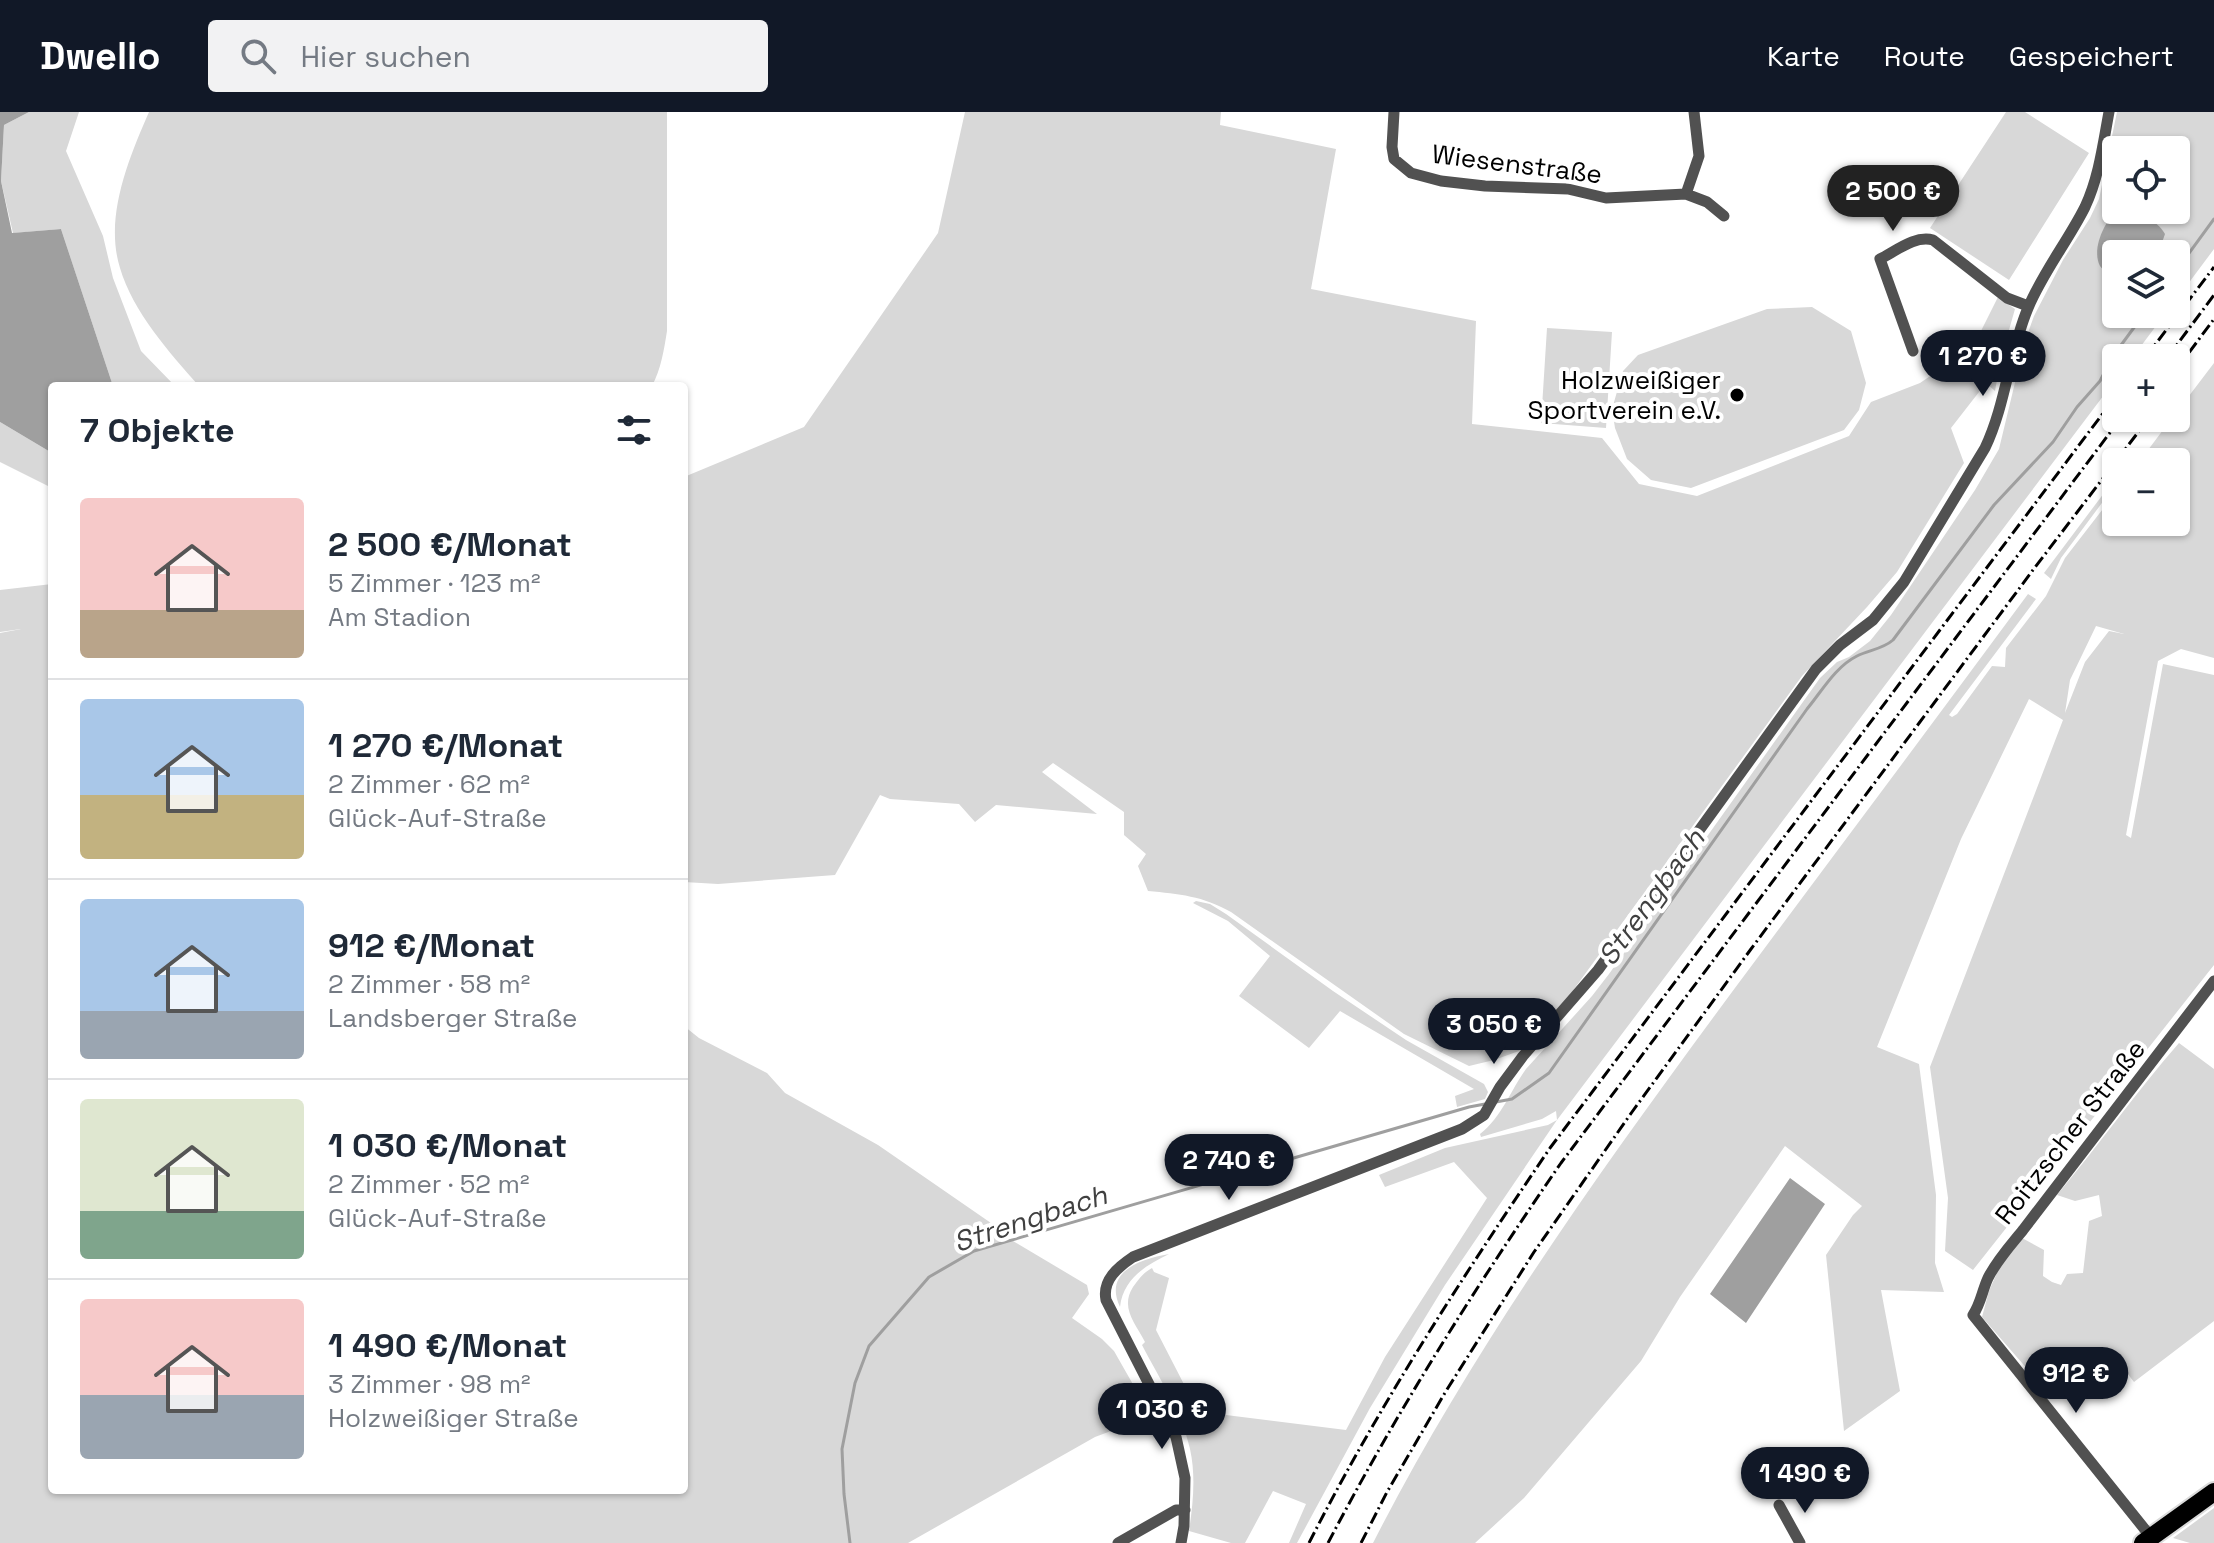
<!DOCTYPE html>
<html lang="de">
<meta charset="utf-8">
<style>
body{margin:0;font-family:"Space Grotesk",sans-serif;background:#f2f2f3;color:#1f2937;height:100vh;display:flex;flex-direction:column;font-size:30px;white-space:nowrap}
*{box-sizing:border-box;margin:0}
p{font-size:26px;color:#747a83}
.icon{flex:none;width:44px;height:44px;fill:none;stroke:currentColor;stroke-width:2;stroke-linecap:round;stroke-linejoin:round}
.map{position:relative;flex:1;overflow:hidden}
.details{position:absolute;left:48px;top:270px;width:640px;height:1112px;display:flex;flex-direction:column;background:#fff;border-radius:8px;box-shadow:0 2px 6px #0004}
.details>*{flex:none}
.controls{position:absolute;left:2102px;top:24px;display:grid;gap:16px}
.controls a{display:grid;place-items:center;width:88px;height:88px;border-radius:8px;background:#fff;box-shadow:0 2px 6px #0004;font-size:40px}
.price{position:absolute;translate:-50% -68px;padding:0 18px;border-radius:28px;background:#111827;color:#fff;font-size:26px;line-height:52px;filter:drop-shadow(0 2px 4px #0008)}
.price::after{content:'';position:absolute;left:50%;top:48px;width:24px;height:18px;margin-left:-12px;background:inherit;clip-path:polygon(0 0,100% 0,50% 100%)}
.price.on{background:#222;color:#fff}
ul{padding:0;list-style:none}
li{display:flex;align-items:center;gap:24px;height:200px;padding:0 32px}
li+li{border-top:2px solid #e0e1e3}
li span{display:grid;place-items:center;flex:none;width:224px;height:160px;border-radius:8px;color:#555}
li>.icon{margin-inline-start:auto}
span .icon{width:96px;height:96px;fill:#fffc;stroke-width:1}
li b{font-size:34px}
h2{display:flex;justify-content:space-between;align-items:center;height:96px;padding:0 32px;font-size:34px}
header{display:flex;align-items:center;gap:48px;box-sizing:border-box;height:112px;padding:0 40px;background:#111827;color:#fff}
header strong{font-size:38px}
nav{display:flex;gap:44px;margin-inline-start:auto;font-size:28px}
.search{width:560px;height:72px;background:#f2f2f3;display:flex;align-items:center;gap:20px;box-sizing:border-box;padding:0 28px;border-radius:8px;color:#747a83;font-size:30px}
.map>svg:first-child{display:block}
.green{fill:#d8d8d8;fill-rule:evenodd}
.water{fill:#9f9f9f}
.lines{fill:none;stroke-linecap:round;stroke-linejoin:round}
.stream{stroke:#9f9f9f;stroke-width:3}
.primary-casing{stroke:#dbdbdb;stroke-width:22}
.street{stroke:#515151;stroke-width:11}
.primary{stroke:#000;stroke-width:18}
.rail{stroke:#000;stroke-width:3;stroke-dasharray:12 4 2 4;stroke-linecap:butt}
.poi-dot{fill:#000;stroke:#fff;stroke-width:3}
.labels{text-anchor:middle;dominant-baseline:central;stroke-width:8;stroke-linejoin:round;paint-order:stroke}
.street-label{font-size:26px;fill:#000;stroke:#fff}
.poi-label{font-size:26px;fill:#000;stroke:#fff;text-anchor:end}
.water-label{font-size:28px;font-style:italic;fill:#404040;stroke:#fff}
</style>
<header>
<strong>Dwello</strong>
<div class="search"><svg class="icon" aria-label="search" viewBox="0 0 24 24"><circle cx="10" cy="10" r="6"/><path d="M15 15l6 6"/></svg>Hier suchen</div>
<nav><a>Karte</a><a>Route</a><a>Gespeichert</a></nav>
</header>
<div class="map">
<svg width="2214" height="1431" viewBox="0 0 2214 1431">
<rect width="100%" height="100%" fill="#fff"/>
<!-- green -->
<path class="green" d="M29 0H79L66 39 103 124 113 166 141 239 175 274H113L61 117 13 121 1 69 4 13Z
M149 0H667V219C664 238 661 257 652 274H199C169 240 133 200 120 156 104 105 129 46 149 0Z
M965 0H1221L1220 13 1336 37 1311 177 1476 209 1472 312 1602 326 1639 372 1697 384 1849 324 1871 290 1920 271 1973 235 1998 185 2015 197 2001 246 1995 279 1986 271 1951 316 1964 351 1897 460 1867 495 1802 564 1569 884 1519 939 1494 948 1469 954 1404 922 1231 800C1203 784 1179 782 1148 779L1138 754 1146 742 1124 723V700L1053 651 1042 660 1097 702 996 693 975 710 959 692 890 687 880 683 835 763 718 772 684 770V365L804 315 938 121Z
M2006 0H2025L2089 41 2009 168 1930 116Z
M2117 0H2214V137L2176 188V142H2116V202H2165L2132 246H2116V267L1557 1008 1445 1173 1370 1296 1297 1431H1289L1306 1392 1273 1379 1245 1431H1231L1189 1419C1193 1392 1196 1364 1190 1337 1182 1301 1159 1266 1142 1233L1145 1230C1135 1210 1120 1196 1133 1175 1139 1167 1143 1161 1152 1156L1154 1160 1169 1166 1156 1218 1190 1284 1202 1300 1346 1318 1385 1245 1487 1086 1454 1050 1385 1075 1379 1063 1445 1036 1548 1013 1557 1008 1556 999 1542 1007 1481 1025 1480 1022C1502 1005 1510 979 1526 957L1592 884 1609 862 1820 566 1837 550 1849 545 1870 529 1891 503 1975 378 1999 337 2025 229 2034 204 2063 148 2090 106 2099 87ZM2116 38H2176V98H2116Z
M1812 195 1851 219 1866 271 1859 298 1844 318 1691 376 1651 368 1627 347 1615 316 1612 297 1623 259 1638 243 1767 197Z
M1547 216 1612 220 1606 316 1541 311Z
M2214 251V546L2181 537 2158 549 2126 723 2131 726 2163 552 2214 563V853L1973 1158 1945 1139 1948 1086 1930 955 2063 608 2029 587 1961 727 1877 935 1919 952 1936 1083 1935 1151 1944 1180 1881 1178 1900 1279 1844 1319 1826 1143 1853 1103 1862 1094 1785 1034 1680 1185 1641 1249 1524 1386 1475 1431H1373C1473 1235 1602 1056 1732 880 1831 747 1930 615 2028 482L2036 487 1949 603 1952 605 1957 602 1992 554 2005 555 2006 536 2046 484 2065 446 2116 380V410H2176V350H2139L2172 306H2176V301ZM2096 514 2124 522 2109 519 2085 550 2065 601 2070 568Z
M0 310 52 341V376L0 350Z
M2116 365V372L2061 446 2051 467 2044 461Z
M52 472V1378H684V914L699 926 767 961 785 981 878 1033 1004 1120 1003 1123 1087 1173 1089 1182 1072 1206 1102 1227 1114 1239 1151 1304 1095 1325 908 1431H0V521L21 517 0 520V478Z
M1196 789 1210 792 1226 802 1333 879 1406 928 1484 972 1488 980 1485 987 1457 995 1455 984 1474 977 1340 899 1309 936 1239 884 1270 844 1228 809 1193 791Z
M2179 931 2214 957V1209L2134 1270 2113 1243 2053 1254 2035 1266 1982 1205 1989 1179 2000 1154 2022 1126 2044 1138 2043 1164 2052 1170 2061 1173 2067 1162 2083 1161 2089 1109 2102 1104 2099 1083 2075 1089 2057 1083C2099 1033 2136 980 2179 931Z
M1169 1142C1146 1153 1123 1167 1120 1195 1103 1159 1141 1147 1169 1142Z
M2214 1396V1431H2190L2173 1426Z"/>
<!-- water -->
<path class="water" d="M0 0H29L4 13 1 69 12 121 61 117 113 274H52V341L0 310Z
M2118 98C2134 98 2158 108 2165 122L2158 142H2116V167C2112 164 2103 159 2100 154 2091 137 2105 108 2118 98Z
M1790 1066 1825 1092 1746 1211 1710 1182Z"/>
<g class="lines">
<!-- stream -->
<path class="stream" d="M2176 159 2214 107
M1496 990 1512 987 1549 961 1807 597C1822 579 1835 555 1857 544 1869 538 1883 537 1893 528L1994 393 2053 330 2077 295 2100 269 2113 244 2144 202
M850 1431 844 1382 842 1337 855 1271 869 1234 929 1165 974 1139 1469 995 1485 992"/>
<!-- primary casing -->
<g class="primary-casing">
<path id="primary" d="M2143 1431 2214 1380"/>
</g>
<!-- street -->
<path class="street" d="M1394 0 1392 35 1394 47 1411 61 1441 69 1485 74 1568 77 1606 86 1686 82 1699 44 1694 0
M1686 82 1707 90 1724 104
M1913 239 1880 147C1896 139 1915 123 1933 128L2007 186 2028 194
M1779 1393 1800 1431
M2151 1425 1973 1203C1981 1191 1982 1179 1988 1166 1997 1148 2010 1134 2023 1118L2214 869
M1118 1431 1176 1398H1185
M1181 1431 1184 1414 1185 1366 1176 1325 1106 1188C1102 1168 1118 1155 1133 1145L1462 1017 1484 1003 1500 975 1523 944 1598 858 1816 557 1840 533 1873 508 1904 470 1985 336C2006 292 2009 241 2028 196 2043 160 2068 129 2085 95 2099 65 2103 32 2109 0"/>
<!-- primary -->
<use href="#primary" class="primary"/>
<!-- rail -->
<path class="rail" d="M2145 246 2214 155
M2167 246 2214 183
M2176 258 2214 207
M1309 1431C1379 1293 1463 1164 1550 1036L2116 284
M1328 1431C1397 1299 1476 1174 1561 1051L2121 306
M1361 1431 1387 1380 1446 1279 1534 1140 1632 1000 1751 837 2033 458 2149 306"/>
</g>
<!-- markers -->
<circle class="poi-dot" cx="1737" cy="283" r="8"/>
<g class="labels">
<!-- street labels -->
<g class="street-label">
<text transform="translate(1517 52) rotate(7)">Wiesenstraße</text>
<text transform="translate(2070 1020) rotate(-52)">Roitzscher Straße</text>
</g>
<!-- poi labels -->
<g class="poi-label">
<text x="1721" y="268">Holzweißiger<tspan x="1721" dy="30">Sportverein e.V.</tspan></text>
</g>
<!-- water labels -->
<g class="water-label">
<text transform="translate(1651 785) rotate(-54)">Strengbach</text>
<text transform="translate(1030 1106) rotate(-18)">Strengbach</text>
</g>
</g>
</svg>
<div class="controls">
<a><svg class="icon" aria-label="locate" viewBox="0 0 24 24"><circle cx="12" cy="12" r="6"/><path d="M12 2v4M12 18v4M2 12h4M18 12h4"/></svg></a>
<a><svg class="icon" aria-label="layers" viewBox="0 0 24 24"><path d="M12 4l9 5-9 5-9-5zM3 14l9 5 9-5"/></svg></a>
<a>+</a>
<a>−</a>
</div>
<b class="price on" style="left:1893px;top:121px">2 500 €</b>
<b class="price" style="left:1983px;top:286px">1 270 €</b>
<b class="price" style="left:1494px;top:954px">3 050 €</b>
<b class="price" style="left:1229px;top:1090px">2 740 €</b>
<b class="price" style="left:2076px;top:1303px">912 €</b>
<b class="price" style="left:1162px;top:1339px">1 030 €</b>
<b class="price" style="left:1805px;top:1403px">1 490 €</b>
<section class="details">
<h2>7 Objekte<svg class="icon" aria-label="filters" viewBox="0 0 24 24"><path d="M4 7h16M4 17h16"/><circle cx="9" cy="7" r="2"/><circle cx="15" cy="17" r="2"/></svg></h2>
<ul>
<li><span style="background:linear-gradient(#f6c9c9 70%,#b9a48a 0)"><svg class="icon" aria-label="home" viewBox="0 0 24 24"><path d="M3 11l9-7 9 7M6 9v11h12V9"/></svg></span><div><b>2 500 €/Monat</b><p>5 Zimmer · 123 m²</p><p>Am Stadion</p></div></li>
<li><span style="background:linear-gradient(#a9c7e8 60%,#c2b280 0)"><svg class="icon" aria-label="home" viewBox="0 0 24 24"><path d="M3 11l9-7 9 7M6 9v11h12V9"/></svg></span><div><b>1 270 €/Monat</b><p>2 Zimmer · 62 m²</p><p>Glück-Auf-Straße</p></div></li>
<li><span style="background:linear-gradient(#a9c7e8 70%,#9aa5b1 0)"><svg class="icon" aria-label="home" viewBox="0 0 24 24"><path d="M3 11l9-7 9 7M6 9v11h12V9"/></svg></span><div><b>912 €/Monat</b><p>2 Zimmer · 58 m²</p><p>Landsberger Straße</p></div></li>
<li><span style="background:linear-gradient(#dfe7d0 70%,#7fa58c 0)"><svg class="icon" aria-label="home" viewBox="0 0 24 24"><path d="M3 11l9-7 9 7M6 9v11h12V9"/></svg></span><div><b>1 030 €/Monat</b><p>2 Zimmer · 52 m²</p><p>Glück-Auf-Straße</p></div></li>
<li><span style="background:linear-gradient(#f6c9c9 60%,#9aa5b1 0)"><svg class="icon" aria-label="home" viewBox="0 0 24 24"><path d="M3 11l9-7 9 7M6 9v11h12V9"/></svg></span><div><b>1 490 €/Monat</b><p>3 Zimmer · 98 m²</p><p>Holzweißiger Straße</p></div></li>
</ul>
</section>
</div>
